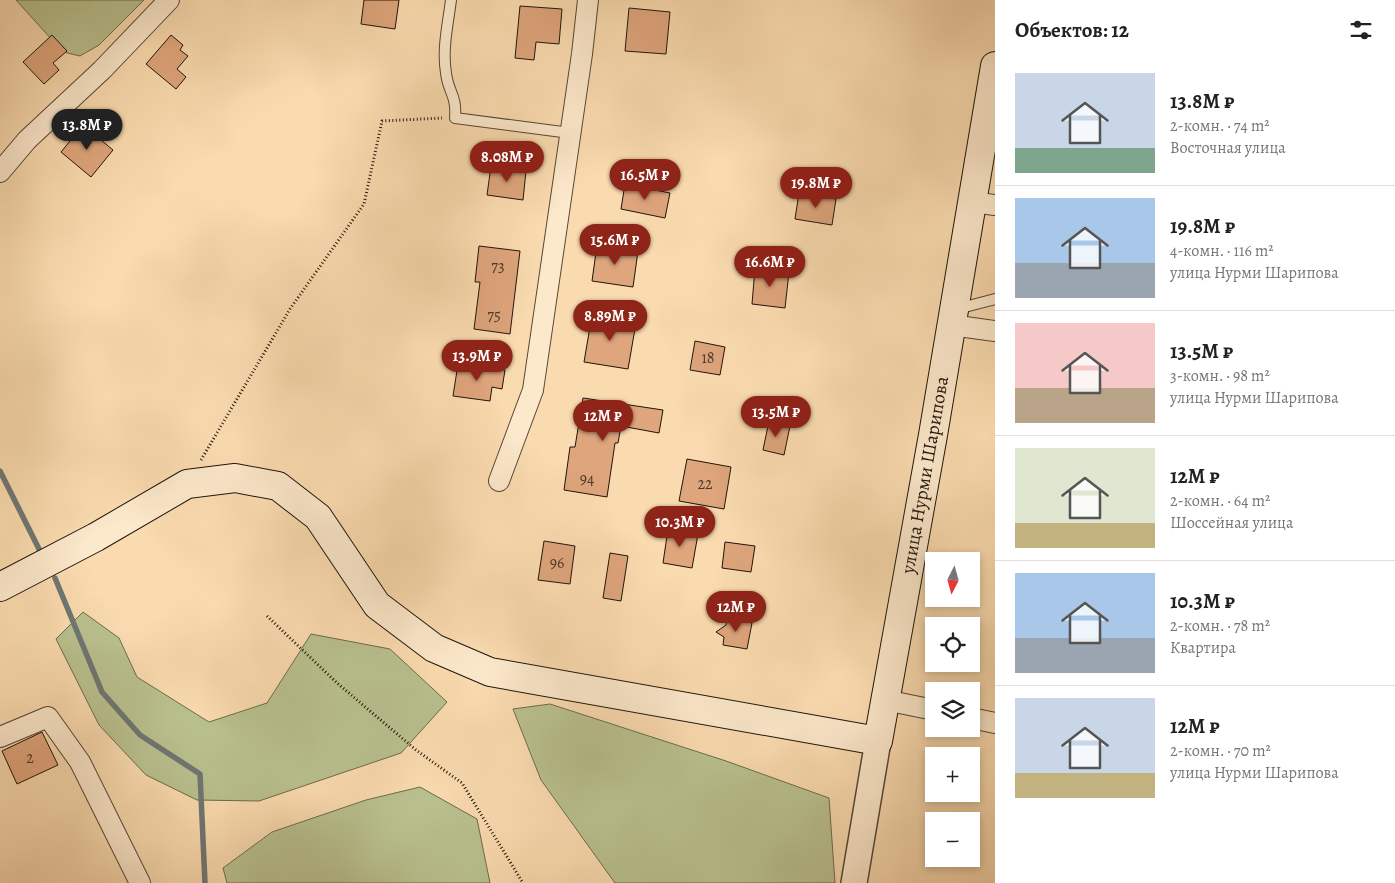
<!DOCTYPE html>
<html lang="ru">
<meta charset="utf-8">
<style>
body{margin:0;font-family:Alegreya,serif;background:#f6f6f6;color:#222;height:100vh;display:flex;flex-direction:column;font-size:19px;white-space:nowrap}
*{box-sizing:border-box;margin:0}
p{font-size:16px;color:#767676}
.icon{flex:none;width:28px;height:28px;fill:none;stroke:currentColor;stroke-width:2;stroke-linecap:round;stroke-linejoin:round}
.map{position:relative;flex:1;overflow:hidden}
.sheet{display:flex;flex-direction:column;background:#fff;width:400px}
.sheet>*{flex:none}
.needle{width:32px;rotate:186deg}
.buttons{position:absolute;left:925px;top:552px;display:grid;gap:10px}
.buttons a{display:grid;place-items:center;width:55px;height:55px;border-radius:0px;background:#fff;box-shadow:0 2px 8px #0003;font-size:25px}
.price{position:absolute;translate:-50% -42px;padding:0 11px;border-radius:18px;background:#8f2418;color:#fff;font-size:16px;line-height:32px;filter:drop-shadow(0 1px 2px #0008)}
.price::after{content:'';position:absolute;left:50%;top:30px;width:15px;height:11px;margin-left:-8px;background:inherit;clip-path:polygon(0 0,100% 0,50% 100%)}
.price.current{background:#222;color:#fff}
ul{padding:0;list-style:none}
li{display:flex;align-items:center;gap:15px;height:125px;padding:0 20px}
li+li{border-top:1px solid #e0e0e0}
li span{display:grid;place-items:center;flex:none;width:140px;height:100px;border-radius:0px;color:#555}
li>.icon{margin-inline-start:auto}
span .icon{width:60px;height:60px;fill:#fffc;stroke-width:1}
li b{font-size:21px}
h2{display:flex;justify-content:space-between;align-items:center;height:60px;padding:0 20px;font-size:21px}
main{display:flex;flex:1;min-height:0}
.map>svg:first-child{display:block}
.green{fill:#b9c18f;stroke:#6c6b4e}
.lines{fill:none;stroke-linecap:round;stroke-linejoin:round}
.stream{stroke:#6f7773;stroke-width:5.5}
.building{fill:#dfa57c;stroke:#1e150d}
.service-casing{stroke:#554636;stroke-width:12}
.minor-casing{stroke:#554636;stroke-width:22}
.tertiary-casing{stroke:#554636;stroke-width:28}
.secondary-casing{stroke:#1e150d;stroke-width:30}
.path{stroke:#1e150d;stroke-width:3;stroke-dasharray:1 2.5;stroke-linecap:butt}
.service{stroke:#fce8cb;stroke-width:10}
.minor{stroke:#fce8cb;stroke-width:20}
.tertiary{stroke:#fce8cb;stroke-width:25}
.secondary{stroke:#fce8cb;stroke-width:28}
.labels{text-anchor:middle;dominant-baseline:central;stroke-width:4.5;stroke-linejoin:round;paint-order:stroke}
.number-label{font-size:16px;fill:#4e3929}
.street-label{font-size:19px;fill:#1e150d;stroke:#fce8cb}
</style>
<main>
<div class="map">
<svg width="995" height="883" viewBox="0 0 995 883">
<rect width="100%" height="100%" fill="#fadbaf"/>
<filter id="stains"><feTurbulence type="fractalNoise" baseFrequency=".004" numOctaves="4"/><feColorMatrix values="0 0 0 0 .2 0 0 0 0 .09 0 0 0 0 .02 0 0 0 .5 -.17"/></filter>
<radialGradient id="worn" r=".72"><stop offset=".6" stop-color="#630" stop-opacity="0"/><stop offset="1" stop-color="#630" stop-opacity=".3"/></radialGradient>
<!-- green -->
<path class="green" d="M16 0H144L99 45 80 56 63 52Z
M83 612 119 638 137 677 209 722 267 703 311 634 390 649 447 702 401 753 259 801 197 800 146 775 99 725 56 639Z
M550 704 726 761 829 798 835 883H615L541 780 513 709Z
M420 787 477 819 490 883H227L223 868 272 832 366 800Z"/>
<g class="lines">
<!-- stream -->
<path class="stream" d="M0 471 39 549
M55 578 102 692 140 735 200 774 205 883"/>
</g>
<!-- building -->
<path class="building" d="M364 0H399L395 29 361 24Z
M520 6 562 9 559 44 536 42 534 60 515 58Z
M629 8 670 12 666 54 625 51Z
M52 35 67 51 53 63 59 70 44 84 23 62Z
M171 35 183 45 180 50 188 56 177 69 186 77 176 89 146 64Z
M83 125 113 150 91 177 61 152Z
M491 166 526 171 523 200 487 195Z
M625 184 670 193 665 218 621 209Z
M799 193 836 199 832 225 795 219Z
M597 245 638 251 633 287 592 281Z
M479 246 520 251 510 334 474 329 480 282H475Z
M755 268 789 272 785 308 752 304Z
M592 315 636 323 628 369 584 362Z
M695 341 725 347 720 375 690 370Z
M458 364 505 370 502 389 492 387 490 401 453 396Z
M583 398 663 410 659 433 621 426 618 443H615L607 497 564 490 570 447H575Z
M769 421 790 426 784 455 763 450Z
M687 459 731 467 724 509 679 501Z
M668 529 698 534 692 568 663 563Z
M544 541 575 546 570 584 538 580Z
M725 542 755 546 751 572 722 568Z
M610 553 628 556 621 601 603 598Z
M727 618 752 623 747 649 723 645 724 637 716 632 726 625Z
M42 732 58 765 17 784 2 751Z"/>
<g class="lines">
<!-- service casing -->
<g class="service-casing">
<path id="service" d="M451 0C448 24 442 49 446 73 448 92 457 95 455 118L570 133
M957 309 995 299"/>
</g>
<!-- minor casing -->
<g class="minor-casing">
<path id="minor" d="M0 172 27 140 102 70 169 0
M972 202 995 205
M951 325 995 331
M499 481 533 390 582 54 588 0
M885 700 934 710
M971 718 995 723
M0 737 48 717 80 762 140 883"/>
</g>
<!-- tertiary casing -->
<g class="tertiary-casing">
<path id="tertiary" d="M854 883 878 741"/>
</g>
<!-- secondary casing -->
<g class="secondary-casing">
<path id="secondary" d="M0 587 96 537 187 484 235 478 278 486 318 517 377 605 434 648 490 672 878 741 933 435 995 66"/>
</g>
<!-- path -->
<path class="path" d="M201 460 290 309 364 204 382 121 442 118
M267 616 337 683 416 750 462 783 523 883"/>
<!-- service -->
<use href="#service" class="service"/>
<!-- minor -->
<use href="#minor" class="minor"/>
<!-- tertiary -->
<use href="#tertiary" class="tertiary"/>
<!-- secondary -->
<use href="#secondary" class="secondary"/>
</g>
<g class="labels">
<!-- number labels -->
<g class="number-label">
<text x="498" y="266">73</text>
<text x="494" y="315">75</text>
<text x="708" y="358">18</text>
<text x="587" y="479">94</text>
<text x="705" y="484">22</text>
<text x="557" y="563">96</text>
<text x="30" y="758">2</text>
</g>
<!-- street labels -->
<g class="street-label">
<text transform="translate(925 475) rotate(-80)">улица Нурми Шарипова</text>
</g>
</g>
<rect width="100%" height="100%" filter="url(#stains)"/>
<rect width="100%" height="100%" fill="url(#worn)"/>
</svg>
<div class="buttons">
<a><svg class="needle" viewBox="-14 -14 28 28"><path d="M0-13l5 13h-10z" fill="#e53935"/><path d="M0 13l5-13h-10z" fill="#767676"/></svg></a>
<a><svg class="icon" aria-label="locate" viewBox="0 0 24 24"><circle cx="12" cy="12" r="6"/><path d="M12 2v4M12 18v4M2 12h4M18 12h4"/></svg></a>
<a><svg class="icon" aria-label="layers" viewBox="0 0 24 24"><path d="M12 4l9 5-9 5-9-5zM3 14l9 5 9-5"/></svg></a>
<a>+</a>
<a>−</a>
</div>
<b class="price current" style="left:87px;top:151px">13.8M ₽</b>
<b class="price" style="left:507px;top:183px">8.08M ₽</b>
<b class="price" style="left:645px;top:201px">16.5M ₽</b>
<b class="price" style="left:816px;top:209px">19.8M ₽</b>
<b class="price" style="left:615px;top:266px">15.6M ₽</b>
<b class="price" style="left:770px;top:288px">16.6M ₽</b>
<b class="price" style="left:610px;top:342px">8.89M ₽</b>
<b class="price" style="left:477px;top:382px">13.9M ₽</b>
<b class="price" style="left:776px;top:438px">13.5M ₽</b>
<b class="price" style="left:603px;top:442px">12M ₽</b>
<b class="price" style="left:680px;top:548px">10.3M ₽</b>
<b class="price" style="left:736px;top:633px">12M ₽</b>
</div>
<section class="sheet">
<h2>Объектов: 12<svg class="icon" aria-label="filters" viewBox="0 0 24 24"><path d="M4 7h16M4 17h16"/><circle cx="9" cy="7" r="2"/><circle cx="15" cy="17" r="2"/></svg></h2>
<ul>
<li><span style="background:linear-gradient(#c9d6e8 75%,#7fa58c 0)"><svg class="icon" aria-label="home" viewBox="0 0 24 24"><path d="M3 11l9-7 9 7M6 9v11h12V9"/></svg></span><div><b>13.8M ₽</b><p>2-комн. · 74 m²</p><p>Восточная улица</p></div></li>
<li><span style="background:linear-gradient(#a9c7e8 65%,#9aa5b1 0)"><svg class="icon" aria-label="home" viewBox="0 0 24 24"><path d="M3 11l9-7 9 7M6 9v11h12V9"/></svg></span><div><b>19.8M ₽</b><p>4-комн. · 116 m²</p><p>улица Нурми Шарипова</p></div></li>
<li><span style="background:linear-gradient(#f6c9c9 65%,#b9a48a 0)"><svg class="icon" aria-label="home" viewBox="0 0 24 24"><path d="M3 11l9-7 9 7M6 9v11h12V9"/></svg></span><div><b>13.5M ₽</b><p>3-комн. · 98 m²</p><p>улица Нурми Шарипова</p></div></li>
<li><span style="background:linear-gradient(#dfe7d0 75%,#c2b280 0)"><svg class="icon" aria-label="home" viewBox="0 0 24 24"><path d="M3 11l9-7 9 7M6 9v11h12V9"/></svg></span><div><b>12M ₽</b><p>2-комн. · 64 m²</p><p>Шоссейная улица</p></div></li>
<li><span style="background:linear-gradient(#a9c7e8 65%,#9aa5b1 0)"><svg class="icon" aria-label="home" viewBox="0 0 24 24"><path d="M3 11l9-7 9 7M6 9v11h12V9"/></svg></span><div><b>10.3M ₽</b><p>2-комн. · 78 m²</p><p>Квартира</p></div></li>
<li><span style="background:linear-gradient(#c9d6e8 75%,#c2b280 0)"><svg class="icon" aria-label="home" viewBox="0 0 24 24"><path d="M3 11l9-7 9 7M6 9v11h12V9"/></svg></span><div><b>12M ₽</b><p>2-комн. · 70 m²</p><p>улица Нурми Шарипова</p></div></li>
</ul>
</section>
</main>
